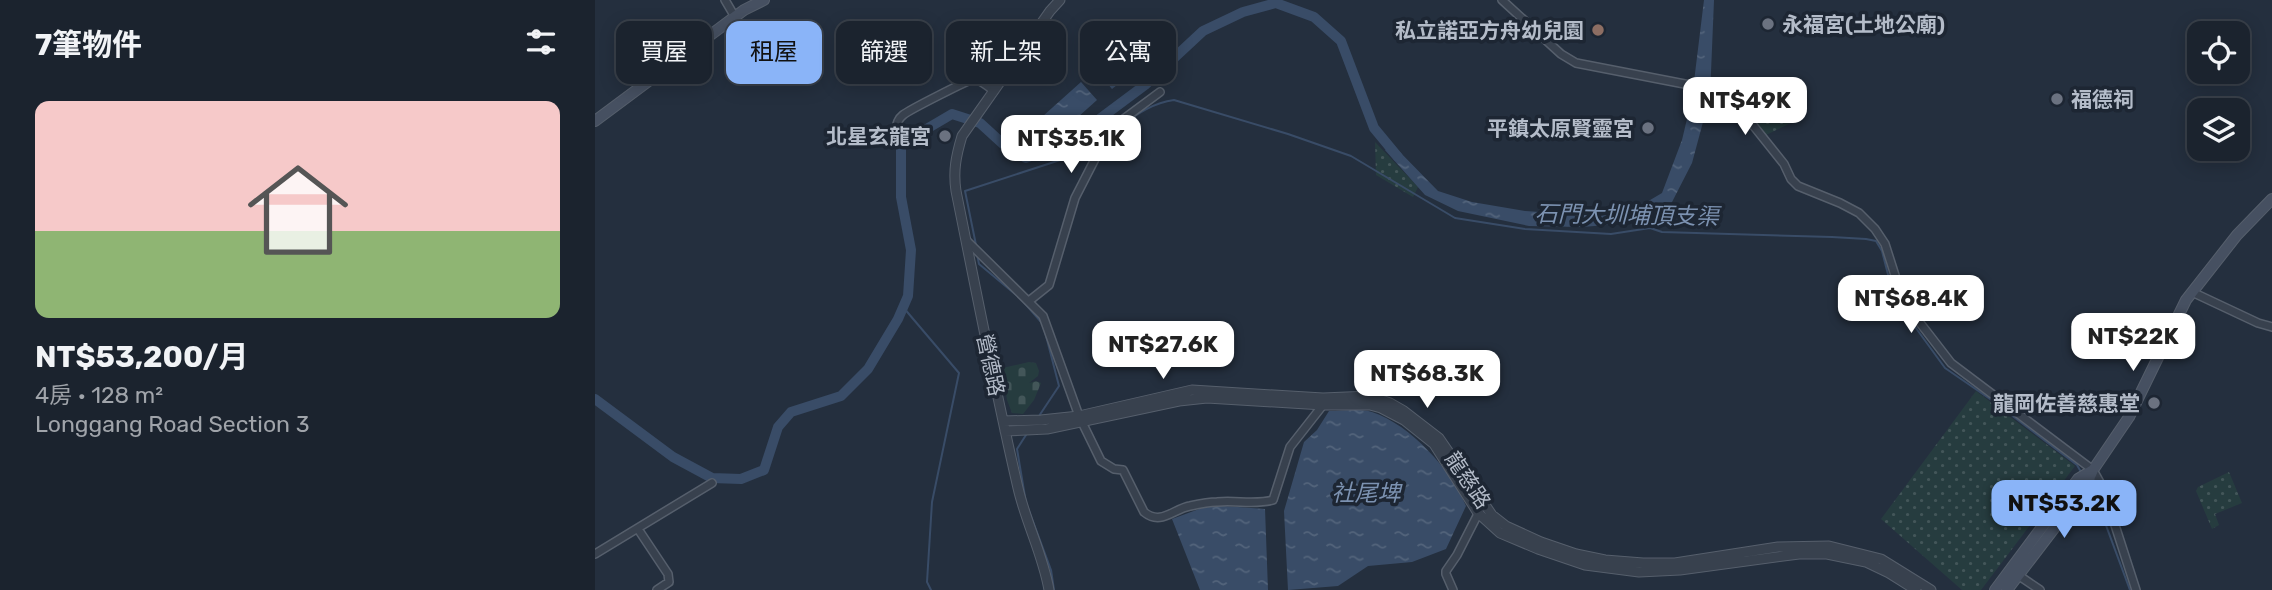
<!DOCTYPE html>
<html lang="zh-TW">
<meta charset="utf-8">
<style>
body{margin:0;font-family:Rubik,"Noto Sans TC",sans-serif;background:#282f3a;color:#f1f3f6;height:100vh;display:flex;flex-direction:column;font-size:26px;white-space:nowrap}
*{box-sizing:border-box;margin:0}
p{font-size:23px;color:#a0a4aa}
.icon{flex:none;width:38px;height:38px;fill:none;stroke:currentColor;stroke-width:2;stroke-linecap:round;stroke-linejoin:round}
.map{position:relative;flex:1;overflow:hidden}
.drawer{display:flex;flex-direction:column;background:#1b232e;width:595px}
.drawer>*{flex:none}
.hud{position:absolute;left:21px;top:21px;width:665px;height:63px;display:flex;gap:14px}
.buttons{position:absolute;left:1592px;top:21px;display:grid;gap:14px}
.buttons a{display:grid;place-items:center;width:63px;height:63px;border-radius:14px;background:#1b232e;box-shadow:0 4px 18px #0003,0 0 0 2px #39404a;font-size:35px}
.price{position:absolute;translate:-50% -60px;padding:0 16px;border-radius:14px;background:#fff;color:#222;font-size:23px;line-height:46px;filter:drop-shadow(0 2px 4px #0008)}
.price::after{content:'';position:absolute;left:50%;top:42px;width:21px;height:16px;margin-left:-10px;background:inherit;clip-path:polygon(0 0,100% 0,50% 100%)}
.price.active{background:#8ab4f8;color:#111}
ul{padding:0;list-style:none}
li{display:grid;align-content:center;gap:14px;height:371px;padding:0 35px}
li span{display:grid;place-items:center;height:217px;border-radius:14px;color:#555}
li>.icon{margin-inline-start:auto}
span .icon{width:126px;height:126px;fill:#fffc;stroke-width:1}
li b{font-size:30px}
h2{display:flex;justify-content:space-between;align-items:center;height:84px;padding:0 35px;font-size:30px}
.chip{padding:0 24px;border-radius:14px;background:#1b232e;box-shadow:0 4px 18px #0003,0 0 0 2px #39404a;font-size:24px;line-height:63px}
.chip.active{background:#8ab4f8;color:#111}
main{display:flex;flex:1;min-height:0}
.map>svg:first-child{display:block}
.cemetery{fill:url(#cemetery-stones)}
.park{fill:url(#park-dots)}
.water{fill:url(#water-ripples)}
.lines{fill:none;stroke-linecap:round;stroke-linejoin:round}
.stream{stroke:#394c67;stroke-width:2}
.river{stroke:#394c67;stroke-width:10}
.minor-casing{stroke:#565f6c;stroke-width:10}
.tertiary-casing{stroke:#565f6c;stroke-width:11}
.secondary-casing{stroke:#565f6c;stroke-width:12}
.minor{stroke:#38414e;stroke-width:7}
.tertiary{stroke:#38414e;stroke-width:9}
.secondary{stroke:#465061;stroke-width:10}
.worship-dot{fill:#6b7280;stroke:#1d2633;stroke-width:2.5}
.education-dot{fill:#8d6e63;stroke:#1d2633;stroke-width:2.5}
.labels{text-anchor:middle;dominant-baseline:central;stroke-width:7;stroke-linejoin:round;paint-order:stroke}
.poi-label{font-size:21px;font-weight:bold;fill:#b4bcc9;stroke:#1d2633;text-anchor:end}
.street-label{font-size:21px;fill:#b4bcc9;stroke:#1d2633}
.water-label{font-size:23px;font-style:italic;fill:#7c92b1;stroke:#1d2633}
</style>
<main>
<section class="drawer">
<h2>7筆物件<svg class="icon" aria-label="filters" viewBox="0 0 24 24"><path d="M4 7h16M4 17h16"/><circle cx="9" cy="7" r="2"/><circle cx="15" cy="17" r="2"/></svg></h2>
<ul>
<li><span style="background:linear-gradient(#f6c9c9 60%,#8fb573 0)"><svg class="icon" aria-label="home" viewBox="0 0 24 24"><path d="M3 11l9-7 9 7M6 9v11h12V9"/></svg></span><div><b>NT$53,200/月</b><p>4房 · 128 m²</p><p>Longgang Road Section 3</p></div></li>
</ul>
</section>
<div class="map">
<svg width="1677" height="590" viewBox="0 0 1677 590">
<defs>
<pattern id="cemetery-stones" width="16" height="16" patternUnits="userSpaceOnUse" patternTransform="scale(1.75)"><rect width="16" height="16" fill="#263c3f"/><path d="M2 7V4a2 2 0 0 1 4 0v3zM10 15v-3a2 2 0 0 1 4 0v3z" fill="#435659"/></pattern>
<pattern id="park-dots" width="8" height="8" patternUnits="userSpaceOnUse" patternTransform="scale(1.75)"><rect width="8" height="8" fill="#263c3f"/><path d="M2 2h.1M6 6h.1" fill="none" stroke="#435659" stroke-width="1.8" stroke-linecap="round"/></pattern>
<pattern id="water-ripples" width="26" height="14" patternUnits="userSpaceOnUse" patternTransform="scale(1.75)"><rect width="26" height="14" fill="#394c67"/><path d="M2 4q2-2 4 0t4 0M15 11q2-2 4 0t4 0" fill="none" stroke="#53647b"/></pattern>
</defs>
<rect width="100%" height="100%" fill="#242f3e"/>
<!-- cemetery -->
<path class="cemetery" d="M434 362 441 363 444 371 443 376 434 383 441 381 446 383 439 400 428 414 417 413 412 400 407 368Z"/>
<!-- park -->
<path class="park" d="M1158 77 1184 96 1198 122 1171 135 1167 134 1145 100Z
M780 142 823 187 818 197 781 175Z
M1381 391 1480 466 1386 590H1367L1286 519Z
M1634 472 1647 503 1620 514 1624 525 1617 529 1601 491 1603 487Z"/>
<!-- water -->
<path class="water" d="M1109 0H1119L1115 96 1097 163 1076 204 1036 223 987 227 934 226 863 211 830 195 790 150 799 146 843 191 877 202 930 211 1006 216 1045 206 1067 193 1087 140 1097 98Z
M545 40 558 56 517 89 504 73Z
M486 82 502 100 454 143 438 125Z
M734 411C747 411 765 408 777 412 816 425 856 470 871 506L851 549 817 562 773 566 743 586 693 590 689 511 709 442 722 430Z
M615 505 670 509 673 590H605L577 519Z"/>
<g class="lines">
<!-- stream -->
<path class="stream" d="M518 131C537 118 555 103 579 100L693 134 756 156 860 218 930 229 1016 234 1055 228 1067 232 1237 237 1271 239 1281 241 1287 251 1299 298 1350 368 1398 401 1482 465 1486 472
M505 143 514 134
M381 245 370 191 499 149
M382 254 384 264 426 299 447 323
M308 307 364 373 337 502 332 582 336 590
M444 416 464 386 449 328
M431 435 422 449 431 503
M1496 485 1535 590
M433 508 456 570 459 590"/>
<!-- river -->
<path class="river" d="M0 399 78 457 117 478 146 479 169 470 183 427 196 412 246 396 273 369 303 319 313 296 316 250 306 197V144L357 114 385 123 408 144 431 158 479 138 550 85 608 31 648 12 681 3 719 17 746 41 779 128 803 157"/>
<!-- minor casing -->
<g class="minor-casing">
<path id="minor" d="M130 0 140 17
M907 0 966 54 981 63 1131 92 1142 100 1149 114 1189 164 1196 179 1203 186 1245 203 1264 213 1280 229 1290 244 1305 291 1315 310 1356 363 1498 470 1508 488 1541 590
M301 129C302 123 303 119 308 115 314 110 375 79 379 79 386 80 394 87 399 91
M371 240 448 316 484 416 506 461 519 469 528 470 549 512C566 526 578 509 595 506 604 504 613 502 622 502 641 500 660 505 678 500L695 447 728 405V402
M1597 292 1663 323 1677 327
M434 301 454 285 480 198 500 159 503 138 565 92
M43 529 73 574 74 582 62 590
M0 554 117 483
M1423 575 1445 590
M858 590 851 574V571L862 555 885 510"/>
</g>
<!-- tertiary casing -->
<g class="tertiary-casing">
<path id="tertiary" d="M408 421 446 420 484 416 597 390 728 398 775 396 795 403 809 411 844 438 897 515 911 526 946 542 981 554 1010 560 1048 563H1080L1183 547 1234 546 1286 559 1336 590
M410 431 452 429 584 401 612 398 728 405H775L786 408 809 420 839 444 883 513 905 533 943 549 990 565 1044 572 1085 570 1204 554H1232L1271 562 1294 573 1321 590
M454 590C448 555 431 523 423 488 400 390 381 290 361 191 358 171 361 156 367 136L455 11 465 0"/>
</g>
<!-- secondary casing -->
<g class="secondary-casing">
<path id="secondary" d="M0 121 149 10 169 0
M1400 590 1483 479 1498 470
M1412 590 1490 488 1498 470 1534 417 1591 300 1642 235 1677 199"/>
</g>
<!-- minor -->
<use href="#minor" class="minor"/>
<!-- tertiary -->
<use href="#tertiary" class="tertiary"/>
<!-- secondary -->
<use href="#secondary" class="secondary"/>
</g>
<!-- markers -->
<g class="worship-dot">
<circle cx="1173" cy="24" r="7"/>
<circle cx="1462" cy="99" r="7"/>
<circle cx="1053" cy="128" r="7"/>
<circle cx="350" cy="136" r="7"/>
<circle cx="1559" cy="403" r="7"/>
</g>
<circle class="education-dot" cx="1003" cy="30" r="7"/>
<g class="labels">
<!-- poi labels -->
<g class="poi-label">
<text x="1187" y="24" text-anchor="start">永福宮(土地公廟)</text>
<text x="989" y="30">私立諾亞方舟幼兒園</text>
<text x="1476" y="99" text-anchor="start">福德祠</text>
<text x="1039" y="128">平鎮太原賢靈宮</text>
<text x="336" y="136">北星玄龍宮</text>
<text x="1545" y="403">龍岡佐善慈惠堂</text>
</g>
<!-- street labels -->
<g class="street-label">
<text transform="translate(396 365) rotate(78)">營德路</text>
<text transform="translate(873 480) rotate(56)">龍慈路</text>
</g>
<!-- water labels -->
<g class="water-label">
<text transform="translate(1032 215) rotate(1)">石門大圳埔頂支渠</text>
<text x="771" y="493">社尾埤</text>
</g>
</g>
</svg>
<div class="buttons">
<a><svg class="icon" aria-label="locate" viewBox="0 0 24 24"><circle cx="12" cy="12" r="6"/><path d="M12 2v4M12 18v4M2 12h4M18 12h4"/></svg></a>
<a><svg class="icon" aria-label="layers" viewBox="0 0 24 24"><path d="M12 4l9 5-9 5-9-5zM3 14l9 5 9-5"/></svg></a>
</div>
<b class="price" style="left:1150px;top:137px">NT$49K</b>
<b class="price" style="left:476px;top:175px">NT$35.1K</b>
<b class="price" style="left:1316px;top:335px">NT$68.4K</b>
<b class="price" style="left:1538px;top:373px">NT$22K</b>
<b class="price" style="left:568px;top:381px">NT$27.6K</b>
<b class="price" style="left:832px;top:410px">NT$68.3K</b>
<b class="price active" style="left:1469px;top:540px">NT$53.2K</b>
<div class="hud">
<a class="chip">買屋</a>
<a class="chip active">租屋</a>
<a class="chip">篩選</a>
<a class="chip">新上架</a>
<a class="chip">公寓</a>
</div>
</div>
</main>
